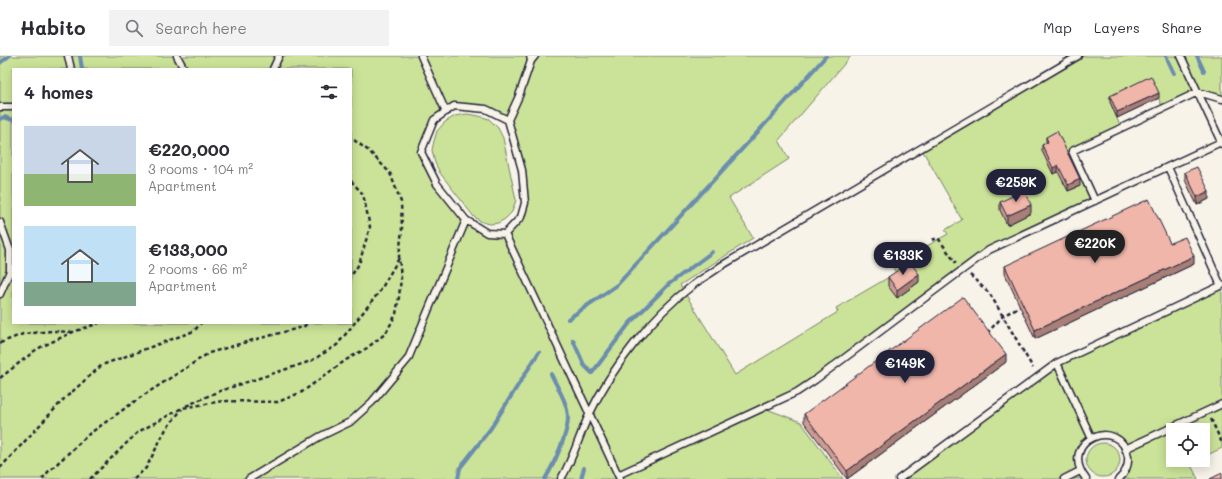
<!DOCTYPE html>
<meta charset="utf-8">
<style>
body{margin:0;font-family:Mali,sans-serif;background:#f2f2f3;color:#2b2b33;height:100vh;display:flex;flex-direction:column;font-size:15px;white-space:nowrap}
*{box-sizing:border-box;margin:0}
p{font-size:13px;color:#7c7c81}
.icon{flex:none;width:22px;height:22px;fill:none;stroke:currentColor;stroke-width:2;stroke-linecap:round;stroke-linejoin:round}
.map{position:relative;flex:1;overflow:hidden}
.drawer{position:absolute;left:12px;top:12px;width:340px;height:256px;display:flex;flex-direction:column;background:#fff;border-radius:0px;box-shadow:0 2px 10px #0003}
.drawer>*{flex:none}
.controls{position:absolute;left:1166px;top:367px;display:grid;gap:8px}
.controls a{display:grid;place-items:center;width:44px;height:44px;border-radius:0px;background:#fff;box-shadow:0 2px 10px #0003;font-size:20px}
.price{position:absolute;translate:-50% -34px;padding:0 9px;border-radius:14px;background:#22223b;color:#fff;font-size:13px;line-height:26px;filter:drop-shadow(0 1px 2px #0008)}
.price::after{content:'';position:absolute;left:50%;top:24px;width:12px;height:9px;margin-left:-6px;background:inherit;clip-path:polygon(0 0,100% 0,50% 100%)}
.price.on{background:#222;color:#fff}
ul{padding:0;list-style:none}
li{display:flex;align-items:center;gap:12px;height:100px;padding:0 12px}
li span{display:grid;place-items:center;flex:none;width:112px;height:80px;border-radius:0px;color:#555}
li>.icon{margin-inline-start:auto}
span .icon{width:48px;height:48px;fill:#fffc;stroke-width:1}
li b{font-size:17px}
h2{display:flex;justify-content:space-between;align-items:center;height:48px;padding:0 12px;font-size:17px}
header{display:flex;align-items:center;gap:24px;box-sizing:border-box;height:56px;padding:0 20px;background:#fff;border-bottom:1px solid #e1e1e2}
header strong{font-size:19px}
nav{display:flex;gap:22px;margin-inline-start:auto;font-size:14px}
.search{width:280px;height:36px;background:#f2f2f3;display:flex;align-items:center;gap:10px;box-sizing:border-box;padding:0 14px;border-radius:0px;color:#7c7c81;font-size:15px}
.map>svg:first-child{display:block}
.green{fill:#cbe398;stroke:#76826a;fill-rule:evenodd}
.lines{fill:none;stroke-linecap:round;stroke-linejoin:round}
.stream{stroke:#6b8dae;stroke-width:4}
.service-casing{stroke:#22223b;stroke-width:9}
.path{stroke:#22223b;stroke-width:2.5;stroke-dasharray:4 3;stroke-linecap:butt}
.service{stroke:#f7f3e8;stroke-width:6}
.wall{fill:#ce9d92;stroke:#22223b}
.shaded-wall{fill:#a87f77;stroke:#22223b}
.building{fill:#f0b6aa;stroke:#22223b}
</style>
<header>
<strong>Habito</strong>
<div class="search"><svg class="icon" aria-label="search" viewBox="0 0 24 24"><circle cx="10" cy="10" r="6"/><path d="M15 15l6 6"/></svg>Search here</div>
<nav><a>Map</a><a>Layers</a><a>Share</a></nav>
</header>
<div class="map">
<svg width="1222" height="423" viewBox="0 0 1222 423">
<rect width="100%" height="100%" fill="#f7f3e8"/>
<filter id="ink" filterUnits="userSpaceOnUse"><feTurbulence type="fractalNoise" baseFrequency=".025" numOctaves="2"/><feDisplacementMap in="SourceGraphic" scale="8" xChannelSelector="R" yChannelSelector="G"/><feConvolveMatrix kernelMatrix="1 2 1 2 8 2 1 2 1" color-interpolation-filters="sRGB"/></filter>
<g filter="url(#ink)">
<!-- green -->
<path class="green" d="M0 0H851L779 84 789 103 729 142 753 182 680 229 735 319 838 256 836 252 896 217 892 210 948 178 945 174 962 164 924 97 920 93 1078 0H1222V43L1198 36 1163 52 1151 26 1110 46 1121 72 1072 95 1095 145 989 194 815 324 764 352 801 366 843 423H566L568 412 561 423H0ZM13 13H351V267H13ZM454 50 486 53 508 64C516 90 531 133 521 159 519 166 510 172 505 178L487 177 466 164 437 128 421 96 434 64Z
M467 58 479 60 489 63 498 72 503 82 516 144 512 156 505 163 498 167 490 168 482 166 474 161 440 117 435 107 432 94 434 85 437 75 445 66 455 60Z
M1222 229V392L1203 401V374H1173V404H1197L1190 407 1198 423H1119L1128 402 1119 385 1101 379 1084 388 1078 406 1086 423H899L1057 307Z
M1086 404a17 17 0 1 1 34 0a17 17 0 1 1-34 0Z"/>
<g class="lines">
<!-- stream -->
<path class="stream" d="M80 0 82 13
M1166 0 1174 17
M1197 0 1204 15
M0 7 9 0
M0 63 4 61 13 64
M568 263 617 229 777 55 826 0
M573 284 584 309 592 317 629 268 669 228 712 196
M458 423 460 412 491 372 539 296
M545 423C553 410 568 378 568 362 568 347 557 331 551 318
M581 423 584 412"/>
<!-- service casing -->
<g class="service-casing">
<path id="service" d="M68 0 71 13
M177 0 184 13
M421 0 446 56
M530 0 531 5 535 0
M1181 0 1222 88
M273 13 279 0
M0 51H13
M508 64 486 53 454 50 434 64 421 96 437 128 466 164 487 177 505 178 521 161 525 147 522 114 508 64 519 40 531 5
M1168 111 1221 230
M1095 145 1072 95 1198 36 1222 43
M0 166 10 194V215L0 238
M505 178 620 423
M1057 307 1091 381
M1125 393 1222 348
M618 419 797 336 815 324 989 194 1221 86
M249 423 319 381 350 366 372 346 408 303 466 164
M561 423C573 403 579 380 589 359 612 311 651 261 693 229 702 222 712 217 721 210L1078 0
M899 423 1057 307 1222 229
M1064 423 1080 415
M1086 423C1056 384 1121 359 1128 401 1129 409 1125 418 1119 423"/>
</g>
<!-- path -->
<path class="path" d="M351 125 363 138 370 171 359 208 351 220
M932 184 938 182 956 207
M970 219 990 238 1033 312
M987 277 1003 260 1020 250
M0 287 23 278 52 275 73 276
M0 322 37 293 73 276 99 267
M186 350 217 336 311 305 337 289 380 235 399 202
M1211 363 1222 387
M0 412 64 343 102 309 194 275 201 267
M42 423 48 416 89 378 141 341 209 297 253 284 303 271 308 267
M90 423 138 376 182 352 223 345 278 346 302 336 346 304 367 292 386 277 396 258 399 241 401 222 399 201 402 173 401 146 390 117 369 95 351 82
M134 423 146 412 166 373 182 353"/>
<!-- service -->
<use href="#service" class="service"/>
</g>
<!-- wall -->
<path class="wall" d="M1110 40 1159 42 1117 62 1110 46Z
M1046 81 1080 130 1068 135 1058 116 1053 118 1042 95V89L1046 87Z
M1185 116 1209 143 1197 149 1185 124Z
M1000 146 1031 157 1007 169 1000 154Z
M1170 187 1194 208 1035 283 1005 218V210Z
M888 221 919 226 897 242 888 230Z
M1006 306 847 423 804 366V358Z"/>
<!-- shaded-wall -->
<path class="shaded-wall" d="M1159 37V42L1117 62V56Z
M1058 109V116L1053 118V112Z
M1080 123V130L1068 135V129Z
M1209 135V143L1197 149V141Z
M1031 149V157L1007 169V160Z
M1194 200V208L1035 283V274Z
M919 218V226L897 242V234Z
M1006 298V306L847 423V415Z"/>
<!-- building -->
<path class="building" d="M1151 20 1159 37 1117 56 1110 40Z
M1057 75 1080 123 1068 129 1058 109 1053 112 1042 89 1048 86 1046 81Z
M1197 111 1209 135 1197 141 1185 116Z
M1025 134 1031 149 1007 160 1000 146Z
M1149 143 1170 187 1185 181 1194 200 1035 274 1005 210Z
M910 206 919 218 897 234 888 221Z
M963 241 1006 298 847 415 804 358Z
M1222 417V423H1210Z"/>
</g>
</svg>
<div class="controls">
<a><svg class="icon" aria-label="locate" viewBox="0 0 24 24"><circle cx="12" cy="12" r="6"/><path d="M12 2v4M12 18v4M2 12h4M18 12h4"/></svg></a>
</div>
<b class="price" style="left:1016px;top:147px">€259K</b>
<b class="price on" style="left:1095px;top:208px">€220K</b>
<b class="price" style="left:903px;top:220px">€133K</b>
<b class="price" style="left:905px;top:328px">€149K</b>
<section class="drawer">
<h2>4 homes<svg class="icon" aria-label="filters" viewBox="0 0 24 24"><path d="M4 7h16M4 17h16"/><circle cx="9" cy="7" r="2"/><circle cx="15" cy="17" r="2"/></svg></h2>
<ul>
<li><span style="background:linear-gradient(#c9d6e8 60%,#8fb573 0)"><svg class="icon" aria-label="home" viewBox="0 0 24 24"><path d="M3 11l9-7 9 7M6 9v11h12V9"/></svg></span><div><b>€220,000</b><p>3 rooms · 104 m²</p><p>Apartment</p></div></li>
<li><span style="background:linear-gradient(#bfe0f5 70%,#7fa58c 0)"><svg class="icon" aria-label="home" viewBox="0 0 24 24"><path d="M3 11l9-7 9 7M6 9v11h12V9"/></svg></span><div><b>€133,000</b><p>2 rooms · 66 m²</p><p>Apartment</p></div></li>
</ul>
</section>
</div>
